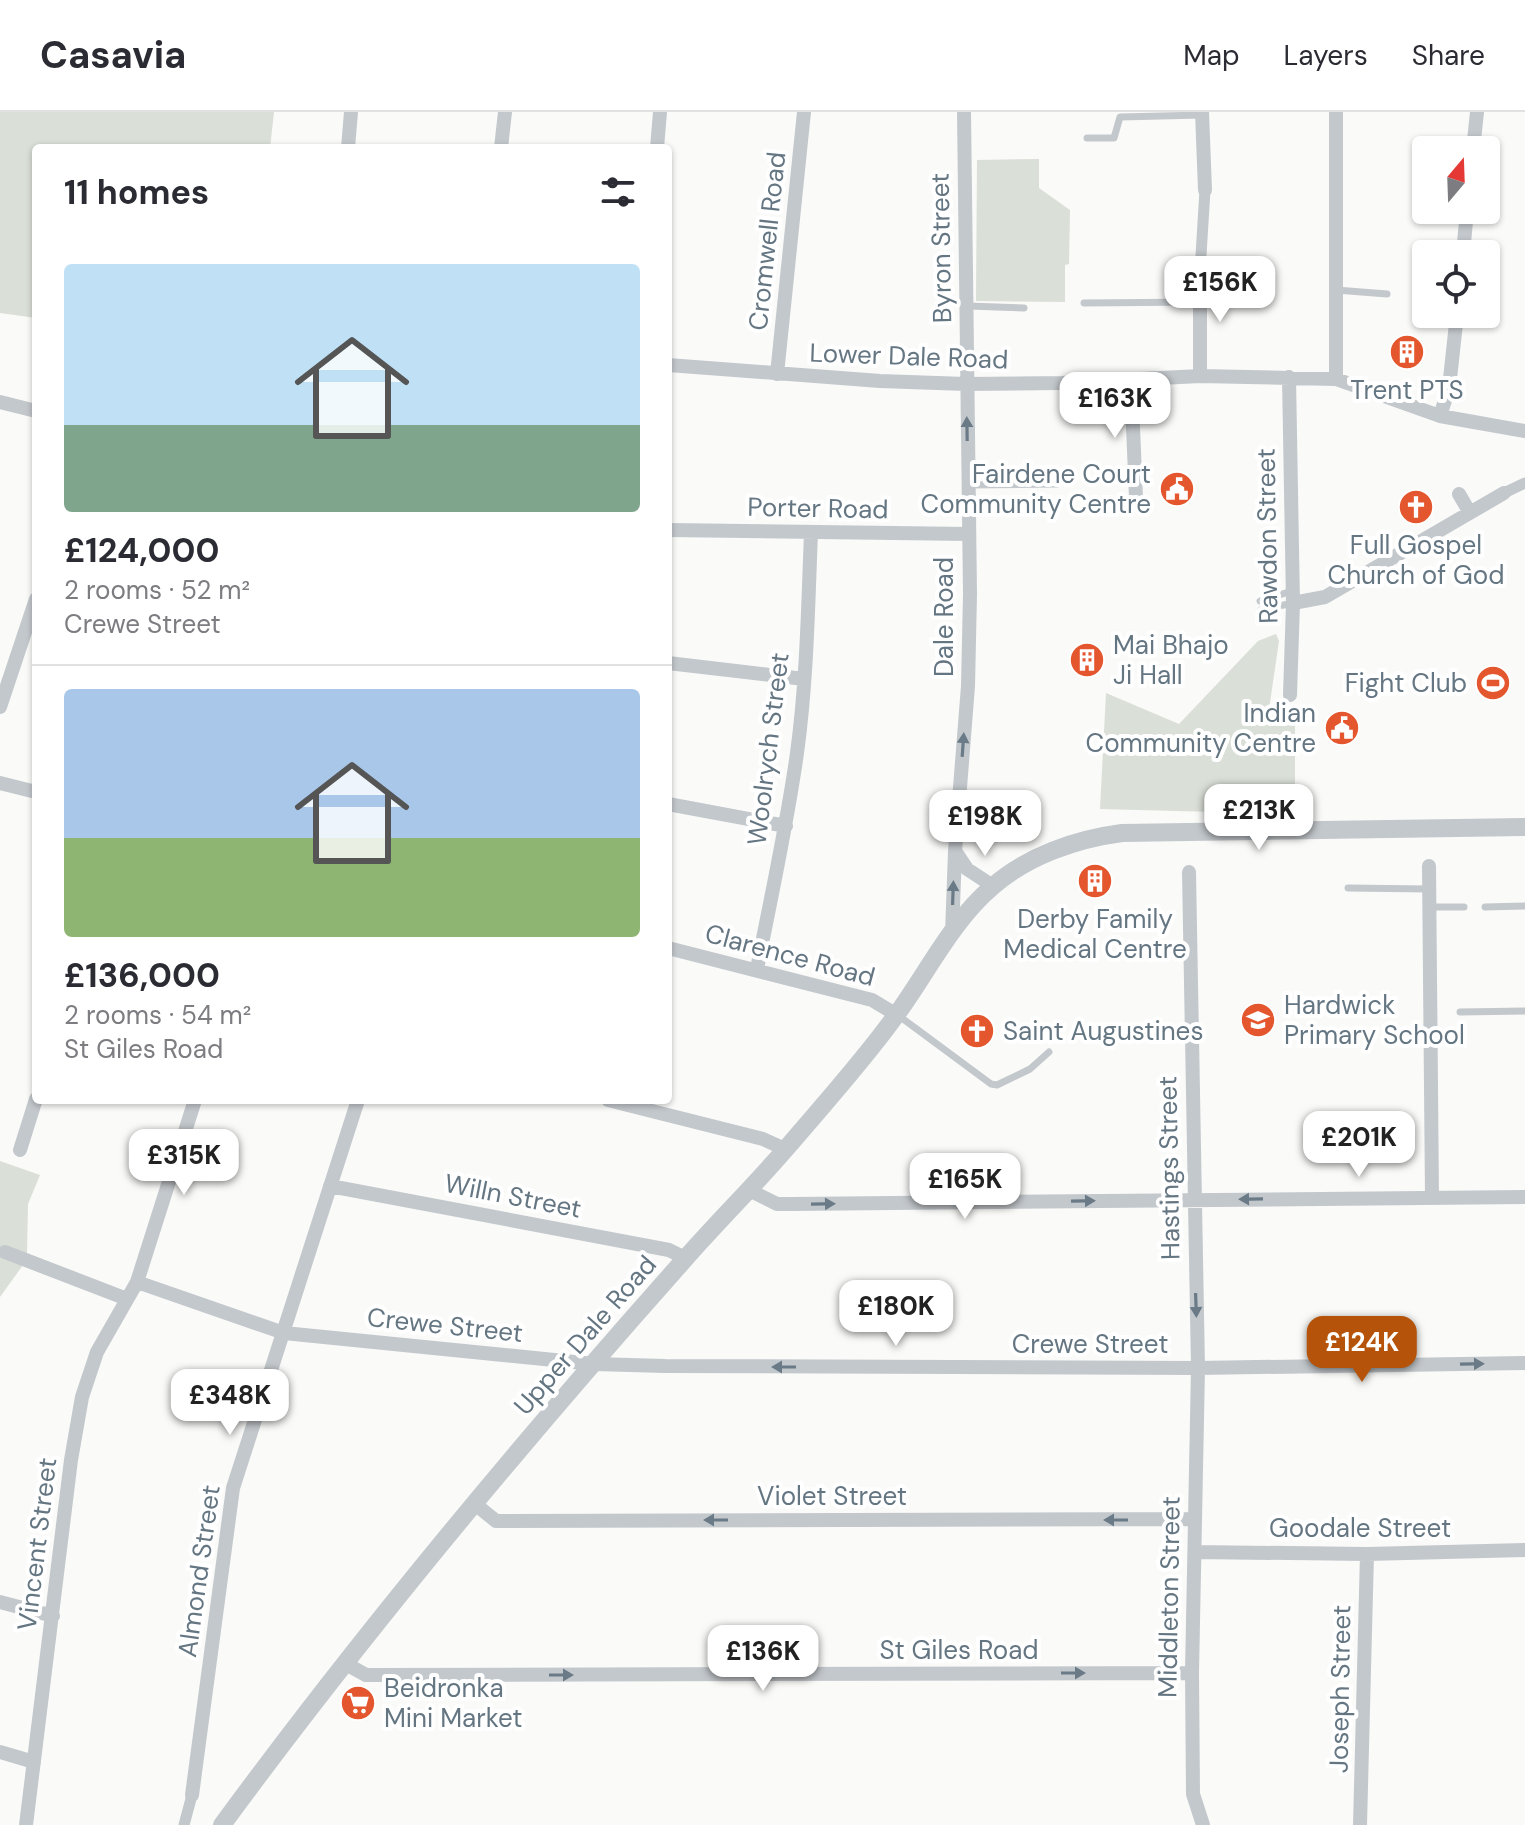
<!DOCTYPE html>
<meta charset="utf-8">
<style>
body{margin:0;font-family:"DM Sans",sans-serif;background:#f2f2f3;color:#2b2b33;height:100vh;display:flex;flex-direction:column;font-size:30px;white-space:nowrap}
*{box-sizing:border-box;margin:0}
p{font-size:26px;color:#7c7c81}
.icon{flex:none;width:44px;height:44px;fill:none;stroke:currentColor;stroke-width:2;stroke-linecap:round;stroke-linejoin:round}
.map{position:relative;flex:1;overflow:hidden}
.drawer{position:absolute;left:32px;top:32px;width:640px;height:960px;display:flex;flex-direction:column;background:#fff;border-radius:8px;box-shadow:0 2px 6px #0004}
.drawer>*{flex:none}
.needle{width:52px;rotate:19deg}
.fabs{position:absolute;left:1412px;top:24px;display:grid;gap:16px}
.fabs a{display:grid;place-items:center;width:88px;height:88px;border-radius:8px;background:#fff;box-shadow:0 2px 6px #0004;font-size:40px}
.price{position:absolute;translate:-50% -68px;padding:0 18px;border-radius:16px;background:#fff;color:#222;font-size:26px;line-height:52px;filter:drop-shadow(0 2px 4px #0008)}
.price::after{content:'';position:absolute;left:50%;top:48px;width:24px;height:18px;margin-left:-12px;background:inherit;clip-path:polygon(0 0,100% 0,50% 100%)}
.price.on{background:#b45309;color:#fff}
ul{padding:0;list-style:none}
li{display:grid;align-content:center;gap:16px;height:424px;padding:0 32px}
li+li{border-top:2px solid #e1e1e2}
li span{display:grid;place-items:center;height:248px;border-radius:8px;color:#555}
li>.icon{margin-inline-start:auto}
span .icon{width:144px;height:144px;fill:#fffc;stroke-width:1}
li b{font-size:34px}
h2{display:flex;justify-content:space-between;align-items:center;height:96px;padding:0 32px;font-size:34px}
header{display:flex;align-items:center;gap:48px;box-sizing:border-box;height:112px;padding:0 40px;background:#fff;border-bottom:2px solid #e1e1e2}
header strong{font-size:38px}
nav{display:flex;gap:44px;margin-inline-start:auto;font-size:28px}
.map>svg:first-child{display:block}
.green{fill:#dadfd7}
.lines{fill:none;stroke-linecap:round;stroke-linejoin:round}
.service{stroke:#c3c8cc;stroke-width:7}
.pedestrian{stroke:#c3c8cc;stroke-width:11}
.minor{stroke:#c3c8cc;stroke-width:14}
.tertiary{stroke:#c3c8cc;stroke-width:18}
.oneway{fill:#6a7a87}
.labels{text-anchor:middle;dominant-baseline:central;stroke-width:8;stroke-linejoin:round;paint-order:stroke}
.street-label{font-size:26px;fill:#657683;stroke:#fff}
.poi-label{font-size:26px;fill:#657683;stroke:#fff;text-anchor:start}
</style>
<header>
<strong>Casavia</strong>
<nav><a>Map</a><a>Layers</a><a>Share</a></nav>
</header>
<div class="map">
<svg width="1525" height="1713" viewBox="0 0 1525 1713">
<rect width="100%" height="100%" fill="#fafaf8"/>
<!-- green -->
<path class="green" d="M0 0H274L270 36H36V206L0 201Z
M1039 47V76L1070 98 1069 152 1065 153V190L976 189 977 48Z
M1276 522 1279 529 1268 604 1295 602V702L1100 697 1106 581 1179 612 1258 529Z
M0 1049 40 1063 28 1092 27 1141 23 1153 0 1185Z"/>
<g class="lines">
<!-- service -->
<path class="service" d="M1087 26H1114L1120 5 1202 3
M1336 178 1387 182
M1084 191 1201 190
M968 194 1024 196
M970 373 1057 372 1063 363
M1260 489 1292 479
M1261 498 1293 491
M1348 776 1429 777
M1430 795H1464
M1485 795 1525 794
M1460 900 1525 899
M899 904 991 972 997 973 1030 957 1049 940"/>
<!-- pedestrian -->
<path class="pedestrian" d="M1200 160 1205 78
M1504 381 1525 371
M184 1713 192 1683"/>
<!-- minor -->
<path class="minor" d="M1202 0 1205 78
M1336 0V267
M348 36 351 0
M501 36 505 0
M657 36 660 0
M1473 38 1477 0
M1463 142 1467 98
M1200 160V264
M668 253 880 269 966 272 1062 271 1200 264 1336 267 1440 304 1525 319
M777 262 804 0
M1289 265 1293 491 1290 583
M1131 267 1136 386
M0 290 36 299
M1440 304 1449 276 1457 202
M1459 382 1470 401
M668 418 968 422
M1293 491 1325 485 1504 381
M668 551 804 567
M0 595 36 487
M0 671 36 680
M668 692 786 714
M955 739 967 757 993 774
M1429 754 1432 1085
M1189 760 1198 1256 1192 1561 1193 1682 1203 1713
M952 822 955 739 968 574 970 482 964 0
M668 836 872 888 897 903
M757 857C771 785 787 713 797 641 807 568 808 494 811 421
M608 988 763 1027 785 1037
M20 1038 36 987
M330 1074 669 1138 685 1146
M749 1078 777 1092H792L1525 1085
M5 1140 127 1187
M137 1170 284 1221 594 1252 665 1254 1198 1256 1525 1251
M475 1392 496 1409 1194 1407
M1195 1440 1367 1442 1525 1438
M0 1490 53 1504
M346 1552 366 1563 1192 1561
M0 1640 34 1650
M192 1683 233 1376 358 988
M26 1713 71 1348 82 1285 97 1240 137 1170 195 988
M1360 1713 1367 1442"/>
<!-- tertiary -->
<path class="tertiary" d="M222 1713C366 1517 523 1329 684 1148 718 1109 756 1072 790 1032 825 991 862 950 894 906 926 863 951 810 992 775 1027 744 1076 727 1122 721L1525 715"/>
</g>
<!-- one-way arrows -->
<defs><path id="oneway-solid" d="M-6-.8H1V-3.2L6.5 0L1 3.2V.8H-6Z" transform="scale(2)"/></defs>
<g class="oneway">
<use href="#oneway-solid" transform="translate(967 317) rotate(-91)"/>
<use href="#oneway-solid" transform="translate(963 633) rotate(-86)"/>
<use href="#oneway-solid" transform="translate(953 781) rotate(-88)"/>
<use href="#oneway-solid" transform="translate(1251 1087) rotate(179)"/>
<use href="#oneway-solid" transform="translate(1083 1089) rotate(-1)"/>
<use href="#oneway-solid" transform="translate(823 1092) rotate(-1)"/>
<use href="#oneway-solid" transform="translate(1196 1193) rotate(88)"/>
<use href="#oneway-solid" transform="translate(1472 1252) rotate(-1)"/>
<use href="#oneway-solid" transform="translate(784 1255) rotate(-180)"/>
<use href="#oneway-solid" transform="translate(716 1408) rotate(180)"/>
<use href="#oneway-solid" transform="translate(1116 1408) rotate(180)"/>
<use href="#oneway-solid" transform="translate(1073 1561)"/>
<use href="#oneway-solid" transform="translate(561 1563)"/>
</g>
<!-- icons -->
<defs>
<g id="building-disc" transform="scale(1.8)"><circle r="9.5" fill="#e4572e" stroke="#fff"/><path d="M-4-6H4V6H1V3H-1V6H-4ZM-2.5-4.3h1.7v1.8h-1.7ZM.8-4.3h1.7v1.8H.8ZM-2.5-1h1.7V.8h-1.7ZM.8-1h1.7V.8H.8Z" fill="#fff"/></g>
<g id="civic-disc" transform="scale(1.8)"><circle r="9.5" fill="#e4572e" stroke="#fff"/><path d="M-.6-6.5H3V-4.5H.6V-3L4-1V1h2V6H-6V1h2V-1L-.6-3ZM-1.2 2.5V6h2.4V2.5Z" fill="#fff"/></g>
<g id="church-disc" transform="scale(1.8)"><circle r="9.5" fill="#e4572e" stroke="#fff"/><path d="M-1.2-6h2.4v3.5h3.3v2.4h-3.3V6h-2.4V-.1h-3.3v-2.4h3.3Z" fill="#fff"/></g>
<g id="stadium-disc" transform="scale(1.8)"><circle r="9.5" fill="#e4572e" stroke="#fff"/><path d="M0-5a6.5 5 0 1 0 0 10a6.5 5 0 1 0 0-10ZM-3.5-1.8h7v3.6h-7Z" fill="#fff"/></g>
<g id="school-disc" transform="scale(1.8)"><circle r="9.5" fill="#e4572e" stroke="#fff"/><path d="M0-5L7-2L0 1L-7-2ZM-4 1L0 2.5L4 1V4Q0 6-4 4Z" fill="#fff"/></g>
<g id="supermarket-disc" transform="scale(1.8)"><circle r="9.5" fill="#e4572e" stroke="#fff"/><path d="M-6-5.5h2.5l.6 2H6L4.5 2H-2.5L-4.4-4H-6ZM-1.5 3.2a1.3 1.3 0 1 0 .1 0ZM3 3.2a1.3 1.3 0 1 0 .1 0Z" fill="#fff"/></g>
</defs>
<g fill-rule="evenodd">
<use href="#building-disc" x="1407" y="240"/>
<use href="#civic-disc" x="1177" y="377"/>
<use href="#church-disc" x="1416" y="395"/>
<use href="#building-disc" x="1087" y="548"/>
<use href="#stadium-disc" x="1493" y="571"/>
<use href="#civic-disc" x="1342" y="616"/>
<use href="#building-disc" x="1095" y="769"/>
<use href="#school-disc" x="1258" y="908"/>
<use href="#church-disc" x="977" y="919"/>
<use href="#supermarket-disc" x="358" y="1591"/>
</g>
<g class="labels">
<!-- street labels -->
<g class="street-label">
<text transform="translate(767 129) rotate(-84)">Cromwell Road</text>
<text transform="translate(941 136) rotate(-91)">Byron Street</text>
<text transform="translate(909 244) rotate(2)">Lower Dale Road</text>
<text transform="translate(818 396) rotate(1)">Porter Road</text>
<text transform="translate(1267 424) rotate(-91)">Rawdon Street</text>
<text transform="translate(944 505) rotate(-90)">Dale Road</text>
<text transform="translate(768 637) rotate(-83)">Woolrych Street</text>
<text transform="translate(790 843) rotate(15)">Clarence Road</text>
<text transform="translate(1169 1056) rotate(-91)">Hastings Street</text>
<text transform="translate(513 1084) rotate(11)">Willn Street</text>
<text transform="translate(445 1213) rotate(6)">Crewe Street</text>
<text transform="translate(585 1223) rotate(-49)">Upper Dale Road</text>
<text x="1090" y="1232">Crewe Street</text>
<text x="832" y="1384">Violet Street</text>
<text x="1360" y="1416">Goodale Street</text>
<text transform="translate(37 1432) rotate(-83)">Vincent Street</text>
<text transform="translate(199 1459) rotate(-82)">Almond Street</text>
<text transform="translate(1169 1485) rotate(-89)">Middleton Street</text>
<text x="959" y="1538">St Giles Road</text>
<text transform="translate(1340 1577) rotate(-89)">Joseph Street</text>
</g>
<!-- poi labels -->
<g class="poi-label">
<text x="1407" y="278" text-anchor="middle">Trent PTS</text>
<text x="1151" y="362" text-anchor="end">Fairdene Court<tspan x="1151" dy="30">Community Centre</tspan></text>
<text x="1416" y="433" text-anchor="middle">Full Gospel<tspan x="1416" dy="30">Church of God</tspan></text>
<text x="1113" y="533">Mai Bhajo<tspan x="1113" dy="30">Ji Hall</tspan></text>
<text x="1467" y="571" text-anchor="end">Fight Club</text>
<text x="1316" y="601" text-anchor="end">Indian<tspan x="1316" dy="30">Community Centre</tspan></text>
<text x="1095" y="807" text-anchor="middle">Derby Family<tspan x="1095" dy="30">Medical Centre</tspan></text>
<text x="1284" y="893">Hardwick<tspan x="1284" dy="30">Primary School</tspan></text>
<text x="1003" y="919">Saint Augustines</text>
<text x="384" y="1576">Beidronka<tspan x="384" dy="30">Mini Market</tspan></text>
</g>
</g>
</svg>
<div class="fabs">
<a><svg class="needle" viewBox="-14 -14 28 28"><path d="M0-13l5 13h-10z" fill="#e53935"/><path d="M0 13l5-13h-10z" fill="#7c7c81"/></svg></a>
<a><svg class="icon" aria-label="locate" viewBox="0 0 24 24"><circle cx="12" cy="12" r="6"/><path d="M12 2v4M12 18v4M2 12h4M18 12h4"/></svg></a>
</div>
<b class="price" style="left:1220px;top:212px">£156K</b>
<b class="price" style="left:1115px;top:328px">£163K</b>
<b class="price" style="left:1259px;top:740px">£213K</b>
<b class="price" style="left:985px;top:746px">£198K</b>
<b class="price" style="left:1359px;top:1067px">£201K</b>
<b class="price" style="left:184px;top:1085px">£315K</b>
<b class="price" style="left:965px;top:1109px">£165K</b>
<b class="price" style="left:896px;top:1236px">£180K</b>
<b class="price on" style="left:1362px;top:1272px">£124K</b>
<b class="price" style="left:230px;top:1325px">£348K</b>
<b class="price" style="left:763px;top:1581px">£136K</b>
<section class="drawer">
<h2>11 homes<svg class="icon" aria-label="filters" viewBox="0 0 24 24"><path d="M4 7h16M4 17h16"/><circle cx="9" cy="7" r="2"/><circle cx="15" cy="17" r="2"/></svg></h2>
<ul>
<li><span style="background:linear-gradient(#bfe0f5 65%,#7fa58c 0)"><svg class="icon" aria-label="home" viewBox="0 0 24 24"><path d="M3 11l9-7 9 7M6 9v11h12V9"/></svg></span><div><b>£124,000</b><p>2 rooms · 52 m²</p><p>Crewe Street</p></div></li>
<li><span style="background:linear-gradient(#a9c7e8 60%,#8fb573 0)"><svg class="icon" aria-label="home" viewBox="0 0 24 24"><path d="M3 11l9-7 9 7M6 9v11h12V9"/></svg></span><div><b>£136,000</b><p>2 rooms · 54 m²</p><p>St Giles Road</p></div></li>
</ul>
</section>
</div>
